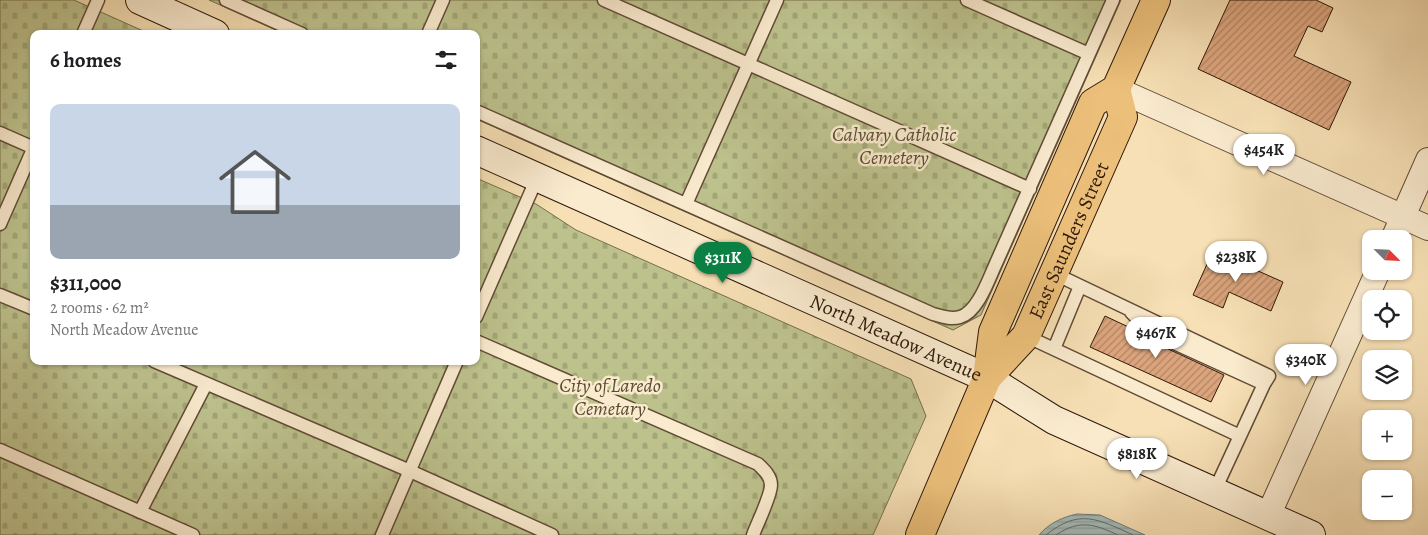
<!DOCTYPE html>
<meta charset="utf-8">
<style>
body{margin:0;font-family:Alegreya,serif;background:#f6f6f6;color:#202124;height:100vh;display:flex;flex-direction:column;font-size:19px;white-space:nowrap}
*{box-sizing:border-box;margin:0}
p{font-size:16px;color:#757577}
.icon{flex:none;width:28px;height:28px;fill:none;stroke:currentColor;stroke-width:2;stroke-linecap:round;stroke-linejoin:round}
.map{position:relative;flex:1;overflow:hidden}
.side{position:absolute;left:30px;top:30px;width:450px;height:335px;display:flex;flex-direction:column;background:#fff;border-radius:10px;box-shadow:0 1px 4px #0004}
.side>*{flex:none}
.needle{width:32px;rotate:114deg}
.tools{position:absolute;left:1362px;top:230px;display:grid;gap:10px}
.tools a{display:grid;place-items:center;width:50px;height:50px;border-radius:10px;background:#fff;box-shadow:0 1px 4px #0004;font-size:25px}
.price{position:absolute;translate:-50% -42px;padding:0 11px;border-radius:18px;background:#fff;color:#222;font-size:16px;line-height:32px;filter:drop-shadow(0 1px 2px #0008)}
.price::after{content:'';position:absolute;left:50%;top:30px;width:15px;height:11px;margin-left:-8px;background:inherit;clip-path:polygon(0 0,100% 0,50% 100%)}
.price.active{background:#0b8043;color:#fff}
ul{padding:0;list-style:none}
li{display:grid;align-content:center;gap:10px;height:265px;padding:0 20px}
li+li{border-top:1px solid #e0e0e0}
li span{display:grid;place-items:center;height:155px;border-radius:10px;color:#555}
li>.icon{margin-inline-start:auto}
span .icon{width:90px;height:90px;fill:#fffc;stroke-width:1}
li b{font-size:21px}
h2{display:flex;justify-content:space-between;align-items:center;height:60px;padding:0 20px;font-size:21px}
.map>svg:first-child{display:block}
.cemetery{fill:url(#cemetery-stones);stroke:#766e4c}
.water{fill:url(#water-rules);stroke:#747a73}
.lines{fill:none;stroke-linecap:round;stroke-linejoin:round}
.shore{stroke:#686a62;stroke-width:1}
.building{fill:url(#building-hatch);stroke:#2f190b}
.lane-casing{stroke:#614b36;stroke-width:15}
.street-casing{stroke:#614b36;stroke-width:26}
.secondary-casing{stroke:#2f190b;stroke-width:30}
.primary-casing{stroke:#2f190b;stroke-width:30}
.lane{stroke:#faebcf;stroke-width:12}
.street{stroke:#faebcf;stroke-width:24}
.secondary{stroke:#faebcf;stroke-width:28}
.primary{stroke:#ecc07a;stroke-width:28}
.labels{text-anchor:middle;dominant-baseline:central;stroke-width:5;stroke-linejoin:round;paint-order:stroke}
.park-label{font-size:20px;font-style:italic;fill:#5a4c32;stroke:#faebcf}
.street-label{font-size:20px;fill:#2f190b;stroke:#faebcf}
</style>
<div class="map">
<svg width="1428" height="535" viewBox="0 0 1428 535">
<defs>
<pattern id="cemetery-stones" width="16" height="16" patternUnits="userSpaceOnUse" patternTransform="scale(1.25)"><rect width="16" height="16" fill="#bdc28d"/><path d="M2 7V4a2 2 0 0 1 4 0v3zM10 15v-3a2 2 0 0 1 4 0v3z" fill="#a3a678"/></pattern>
<pattern id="water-rules" width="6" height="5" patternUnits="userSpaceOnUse" patternTransform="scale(1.25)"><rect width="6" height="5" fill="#a2bab9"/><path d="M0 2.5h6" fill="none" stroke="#8c9f9e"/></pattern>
<pattern id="building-hatch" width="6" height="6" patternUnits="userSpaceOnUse" patternTransform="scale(1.25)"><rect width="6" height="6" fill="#dba47c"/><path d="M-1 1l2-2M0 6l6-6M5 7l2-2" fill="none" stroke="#b28564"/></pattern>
</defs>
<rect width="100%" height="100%" fill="#f7e0b5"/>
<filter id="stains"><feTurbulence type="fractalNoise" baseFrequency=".004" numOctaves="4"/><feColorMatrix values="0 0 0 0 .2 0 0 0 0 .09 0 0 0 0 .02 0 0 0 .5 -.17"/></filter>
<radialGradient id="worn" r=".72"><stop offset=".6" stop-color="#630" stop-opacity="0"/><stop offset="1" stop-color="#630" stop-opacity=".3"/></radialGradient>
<!-- cemetery -->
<path class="cemetery" d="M0 0H74L150 34H34V361H476V178L536 204 576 230 911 379 926 416 873 535H0Z
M209 0H1121L981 315 953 330 476 119V34H285Z"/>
<!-- water -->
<path class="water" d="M1077 514 1100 515 1145 535H1039C1049 523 1063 517 1077 514Z"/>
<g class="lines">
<!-- shore -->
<path class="shore" d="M1046 535C1079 508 1098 519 1133 535
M1056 535C1080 519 1094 524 1118 535"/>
</g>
<!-- building -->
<path class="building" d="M1230 0H1316L1333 8 1322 32 1308 26 1294 56 1351 82 1329 130 1198 69Z
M1213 251 1283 282 1271 311 1229 292 1223 308 1193 295Z
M1105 316 1137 331 1147 339 1224 375 1211 402 1090 347Z"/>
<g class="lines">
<!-- lane casing -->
<g class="lane-casing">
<path id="lane" d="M226 0 302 34
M604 0 1030 189
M967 0 1089 54
M83 34 98 0
M428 34 443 0
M476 111 933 314C941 316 950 320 960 317 976 313 987 284 993 270L1113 0
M0 133 34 148
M686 204 777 0
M0 224 34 147
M1053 273 1269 376 1264 384 1240 436 1214 492
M0 295 34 309
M1131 312 1150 332 1264 384
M476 317 537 178
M1026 336 1240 436
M476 341 758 464C764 470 771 476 771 485 771 496 757 524 753 535
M1054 349 1080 286
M154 361 410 471 552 535
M0 450 193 535
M140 512 206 384
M382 535 457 361"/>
</g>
<!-- street casing -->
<g class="street-casing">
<path id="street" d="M1116 89 1428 228
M1393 239 1428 160
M1268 516 1378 271"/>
</g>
<!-- secondary casing -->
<g class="secondary-casing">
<g id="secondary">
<path d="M140 0 215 34"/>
<path id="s1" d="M476 150 987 378 1054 420 1311 535"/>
</g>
</g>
<!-- primary casing -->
<g class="primary-casing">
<g id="primary">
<path id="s2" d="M987 378 1026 336 1123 117 1116 89"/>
<path d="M920 535 987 378 993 332 1093 103 1116 89 1156 0"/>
</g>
</g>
<!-- lane -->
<use href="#lane" class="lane"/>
<!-- street -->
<use href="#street" class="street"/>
<!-- secondary -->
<use href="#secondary" class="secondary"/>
<!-- primary -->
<use href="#primary" class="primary"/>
</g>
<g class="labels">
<!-- park labels -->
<g class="park-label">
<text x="894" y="134">Calvary Catholic<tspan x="894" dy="23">Cemetery</tspan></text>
<text x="610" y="385">City of Laredo<tspan x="610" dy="23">Cemetary</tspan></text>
</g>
<!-- street labels -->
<g class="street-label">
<text stroke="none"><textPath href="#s2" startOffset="162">East Saunders Street</textPath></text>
<text stroke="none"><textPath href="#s1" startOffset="460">North Meadow Avenue</textPath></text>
</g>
</g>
<rect width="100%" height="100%" filter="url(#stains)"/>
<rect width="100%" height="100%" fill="url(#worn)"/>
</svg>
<div class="tools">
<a><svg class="needle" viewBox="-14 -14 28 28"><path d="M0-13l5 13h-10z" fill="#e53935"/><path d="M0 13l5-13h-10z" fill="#757577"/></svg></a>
<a><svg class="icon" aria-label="locate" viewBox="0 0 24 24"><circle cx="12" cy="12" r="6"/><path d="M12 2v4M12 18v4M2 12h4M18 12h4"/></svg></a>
<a><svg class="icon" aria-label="layers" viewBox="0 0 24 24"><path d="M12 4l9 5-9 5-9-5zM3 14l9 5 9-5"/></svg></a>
<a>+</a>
<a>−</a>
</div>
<b class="price" style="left:1264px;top:176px">$454K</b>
<b class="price" style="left:1236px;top:283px">$238K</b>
<b class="price active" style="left:723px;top:284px">$311K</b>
<b class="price" style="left:1156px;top:359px">$467K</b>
<b class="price" style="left:1306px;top:386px">$340K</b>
<b class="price" style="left:1137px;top:480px">$818K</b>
<section class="side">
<h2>6 homes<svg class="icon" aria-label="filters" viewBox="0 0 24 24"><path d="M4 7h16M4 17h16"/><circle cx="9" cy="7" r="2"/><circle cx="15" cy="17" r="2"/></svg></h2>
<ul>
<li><span style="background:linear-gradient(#c9d6e8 65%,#9aa5b1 0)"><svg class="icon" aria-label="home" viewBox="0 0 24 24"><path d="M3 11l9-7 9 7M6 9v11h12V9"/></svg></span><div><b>$311,000</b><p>2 rooms · 62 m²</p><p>North Meadow Avenue</p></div></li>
</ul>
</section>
</div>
